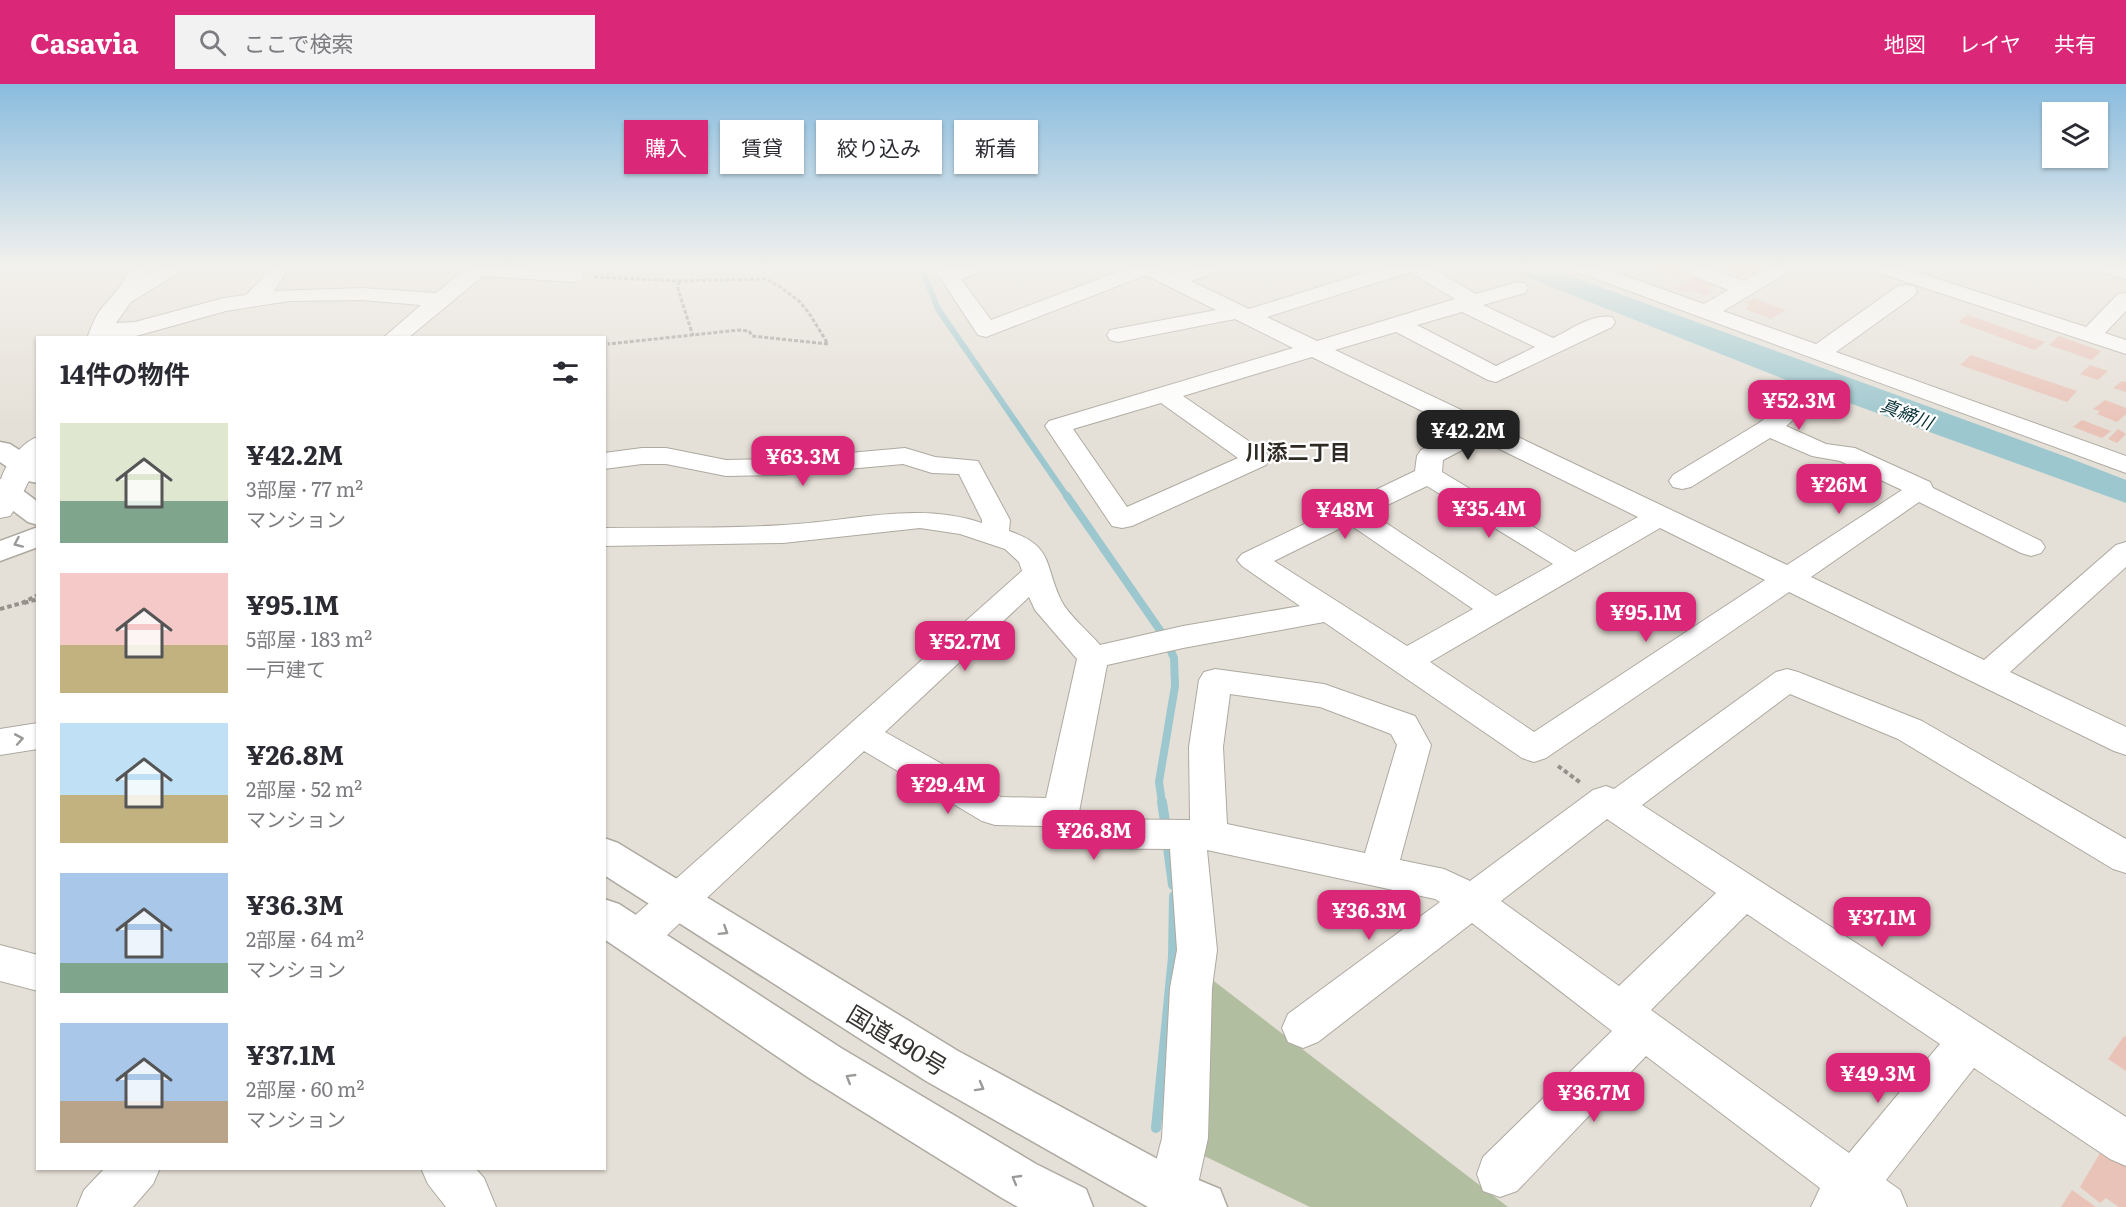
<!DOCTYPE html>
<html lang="ja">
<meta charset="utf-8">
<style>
body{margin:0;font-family:Literata,"Noto Sans JP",serif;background:#f2f2f3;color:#2b2b33;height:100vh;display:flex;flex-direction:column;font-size:22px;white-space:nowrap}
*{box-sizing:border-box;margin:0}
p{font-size:20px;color:#7c7c81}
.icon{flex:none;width:33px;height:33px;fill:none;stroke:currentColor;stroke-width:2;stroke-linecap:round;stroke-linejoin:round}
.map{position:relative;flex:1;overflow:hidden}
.details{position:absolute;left:36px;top:252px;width:570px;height:834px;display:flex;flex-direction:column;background:#fff;border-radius:0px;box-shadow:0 2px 4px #0004}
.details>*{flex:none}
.banner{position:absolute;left:624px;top:36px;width:570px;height:54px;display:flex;gap:12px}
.buttons{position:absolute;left:2042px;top:18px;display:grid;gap:12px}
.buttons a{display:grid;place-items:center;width:66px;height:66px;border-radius:0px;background:#fff;box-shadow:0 2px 4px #0004;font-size:30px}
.price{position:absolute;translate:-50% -51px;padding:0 14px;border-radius:12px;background:#db2777;color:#fff;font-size:20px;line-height:39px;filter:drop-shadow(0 2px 3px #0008)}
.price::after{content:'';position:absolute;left:50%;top:36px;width:18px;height:14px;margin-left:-9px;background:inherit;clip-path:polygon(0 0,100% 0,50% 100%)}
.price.current{background:#222;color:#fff}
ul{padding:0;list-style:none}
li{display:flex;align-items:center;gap:18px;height:150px;padding:0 24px}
li span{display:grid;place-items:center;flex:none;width:168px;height:120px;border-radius:0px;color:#555}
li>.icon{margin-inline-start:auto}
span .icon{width:72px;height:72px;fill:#fffc;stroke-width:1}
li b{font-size:26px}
h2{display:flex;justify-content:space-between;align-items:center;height:72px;padding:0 24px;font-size:26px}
.tag{padding:0 21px;border-radius:0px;background:#fff;box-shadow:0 2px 4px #0004;font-size:21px;line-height:54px}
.tag.current{background:#db2777;color:#fff}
header{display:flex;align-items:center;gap:36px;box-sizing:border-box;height:84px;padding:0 30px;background:#db2777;color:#fff}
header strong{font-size:28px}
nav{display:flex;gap:33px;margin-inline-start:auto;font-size:21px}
.search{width:420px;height:54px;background:#f2f2f3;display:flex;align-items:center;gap:15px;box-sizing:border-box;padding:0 21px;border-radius:0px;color:#7c7c81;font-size:22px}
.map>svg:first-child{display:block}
.green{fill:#b1be9f}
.water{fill:#9cc7ce}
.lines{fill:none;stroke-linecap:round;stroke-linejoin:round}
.stream-far2{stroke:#9cc7ce;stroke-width:6}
.stream-far1{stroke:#9cc7ce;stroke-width:8}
.stream{stroke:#9cc7ce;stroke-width:10}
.building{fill:#eac3b8}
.minor-casing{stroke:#aea9a0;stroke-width:2}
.highway-casing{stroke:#aea9a0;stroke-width:3}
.path-far1{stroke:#96928b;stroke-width:3;stroke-dasharray:4 2;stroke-linecap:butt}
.path{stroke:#96928b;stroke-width:4;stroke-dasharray:4.5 3;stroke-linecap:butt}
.minor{fill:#fff;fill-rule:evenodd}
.highway{fill:#fff;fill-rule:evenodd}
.oneway{stroke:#9a9a98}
.labels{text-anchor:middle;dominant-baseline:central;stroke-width:4.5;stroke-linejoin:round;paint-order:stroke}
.far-water-label{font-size:18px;font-style:italic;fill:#042f36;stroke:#fff}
.neighbourhood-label{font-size:21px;font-weight:bold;fill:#2f2b24;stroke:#fff}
.near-street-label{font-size:24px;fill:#363430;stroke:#fff}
</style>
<header>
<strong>Casavia</strong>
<div class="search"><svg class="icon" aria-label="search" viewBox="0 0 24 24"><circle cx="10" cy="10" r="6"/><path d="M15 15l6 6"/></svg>ここで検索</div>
<nav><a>地図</a><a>レイヤ</a><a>共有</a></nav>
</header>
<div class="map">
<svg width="2126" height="1123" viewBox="0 0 2126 1123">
<rect width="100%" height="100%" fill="#e5e0d7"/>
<!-- green -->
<path class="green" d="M1206 891 1508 1123H1310L1194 1067Z"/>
<!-- water -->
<path class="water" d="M1499 182H1543L2064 372 2126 396V419L1794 299Z"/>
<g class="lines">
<!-- stream-far2 -->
<path class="stream-far2" d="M921 182 938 225 1068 414"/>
<!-- stream-far1 -->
<path class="stream-far1" d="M1067 412 1164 552 1174 574 1175 602 1159 698 1162 719"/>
<!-- stream -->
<path class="stream" d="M1162 718 1166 744
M1167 756 1173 801
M1156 1044 1173 873 1174 812"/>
</g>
<!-- building -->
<path class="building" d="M1647 182H1670L1689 189 1679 195Z
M1731 182H1762L1767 184 1750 194 1725 185Z
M1695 192 1715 200 1707 204 1714 207 1705 212 1692 206 1686 209 1673 204Z
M1754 214 1786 226 1771 235 1745 225 1750 221 1745 219Z
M1968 231 2045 258 2035 266 1958 238Z
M2059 252 2101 267 2092 276 2049 261Z
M1971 271 2077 307 2067 318 1960 281Z
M2090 281 2108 287 2098 296 2080 290Z
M2122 297 2126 298V308L2113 304Z
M2105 316 2126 324V330L2117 338 2097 330 2100 327 2093 325Z
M2082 336 2111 347 2102 354 2073 343Z
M2118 345 2126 350 2117 359 2108 355Z
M2124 952 2126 953V987L2108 975Z
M2100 1069 2126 1077V1123H2119L2106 1114 2100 1119 2080 1103Z
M2072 1106 2096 1123H2061Z"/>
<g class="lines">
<!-- minor casing -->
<g class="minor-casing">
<path id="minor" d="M130 182H150L148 191 162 182H187L184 186 131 218 116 239 135 238 224 214 246 211 261 196 270 182H290L274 207 362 204 436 209 469 182 574 186 581 188 584 192 581 196 574 198 483 192 408 254H383L421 221 362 216 289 217 226 227 136 252 87 254C91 245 94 234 101 225 115 208 122 204 130 182Z
M935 182H989L986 186 961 195 991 236 1133 182H1159L1174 189 1195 182H1225L1222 186 1191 197 1249 225 1386 182H1429L1476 210 1517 198 1525 199 1528 204 1525 209 1483 221 1553 254C1570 246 1593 229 1612 233L1615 238 1612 243 1496 298 1488 296 1396 248 1335 266 1787 481 1902 406 1840 377 1812 372 1770 354 1691 403 1682 405 1673 403 1669 397 1673 391 1759 339 1794 312 1803 310 1812 312 1815 317 1786 342 1826 360 1855 364 1930 398 1933 404 2041 457 2045 463 2041 469 2031 472 2021 469 1919 418 1811 493 1984 576 2116 461 2126 458V483L2010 588 2126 643V671L2114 667 1789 508 1546 674 1534 678 1522 674 1324 538 1183 564 1107 581 1079 728 1080 735 1190 736 1189 663 1199 596 1204 588 1215 585 1324 600 1415 632 1431 661 1400 776 1444 785 1470 797 1593 706 1606 702 1614 705 1776 588 1787 585 1798 588 1922 637 2126 755V789L2113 785 1898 655 1790 610 1642 721 2126 1033V1082L2110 1075 1974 984 1886 1096 1900 1106 1907 1123H1811L1820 1104 1646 972 1517 1107 1500 1113 1483 1107 1477 1090 1483 1073 1612 947 1472 839 1318 958 1303 964 1288 958 1282 944 1288 930 1440 818 1435 815 1207 766 1217 866 1212 904 1208 1054 1196 1109 1190 1123H1154L1148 1109 1162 1054 1170 904 1177 866 1170 765 1062 764 1049 759 1044 749 1043 742 995 741 982 737 864 667 650 867 636 872 622 867 616 855 622 843 1022 487 1019 478 1005 465 960 450 920 444 783 459 604 462V444C664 443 723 445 783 441 849 438 917 417 982 439V436L959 390 932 389 903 380 781 391 726 392 666 380H642L604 385V369L642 364H666L726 376 781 375 905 364 935 373 978 377 1010 436 1009 447C1053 462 1044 479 1060 514 1066 529 1089 548 1100 561L1183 542 1300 522 1242 482 1237 476 1242 470 1415 387 1417 372 1421 366 1461 346 1312 273 1183 312 1266 369 1270 375 1266 381 1132 442 1122 444 1112 442 1045 342 1049 337 1293 264 1235 235 1118 258 1110 256 1107 251 1110 246 1216 226 1146 191 986 253 978 251 939 192ZM1410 188 1455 215 1317 257 1267 233ZM1462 228 1535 263 1496 282 1417 241ZM1161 319 1238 374 1127 423 1073 345ZM1481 356 1638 433 1575 468 1442 388 1443 376ZM1427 402 1553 480 1496 512 1371 429ZM1349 440 1473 525 1407 562 1274 477ZM1660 444 1765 496 1534 648 1430 578ZM1029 513 1035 526 1077 575 1046 714 1001 713 885 648ZM1230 610 1320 623 1391 650 1397 661 1365 769 1227 740 1223 663ZM1607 735 1716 809 1619 902 1501 817ZM1747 830 1940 960 1849 1069 1651 926Z
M1569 182H1598L1704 220 1728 206 1691 191 1688 187 1692 182H1718L1715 186 1744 197 1770 182H1795L1792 186 1723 227 1816 260 1898 202 1906 201 1914 202 1917 207 1914 212 1836 268 2126 372V389L1572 186Z
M1867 182H1898L2086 243 2118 210 2126 209V227L2105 249 2126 256V270L1870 186Z
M2092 182H2126V195L2095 186Z
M38 353V379L14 426 10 432 0 434C0 423 0 411 0 400 2 384 22 357 38 353Z
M38 639V665L0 671V645Z
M0 861 38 871V907L0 897Z
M105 1084H160L153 1100 133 1123H77L84 1106Z
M421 1084H475L484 1094 496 1123H446L428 1100Z"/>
</g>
<!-- highway casing -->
<g class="highway-casing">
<path id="highway" d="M0 358 10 360 38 378V399L28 397 0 378Z
M0 395 10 397 38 418V441L28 438 0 417Z
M38 443V463L0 477V457Z
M604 754 618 759 958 967 1189 1092 1220 1105 1227 1123H1148L926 997 604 791Z
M604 815 619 820 841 964 1036 1080 1086 1105 1093 1123H1018L1002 1114 809 994 604 855Z"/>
</g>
<!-- path-far1 -->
<path class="path-far1" d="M594 193 679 197 766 195 779 202 799 217 809 229 828 260 752 252 749 247 739 246 608 260
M679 197 678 205 693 252"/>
<!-- path -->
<path class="path" d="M24 519 38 515
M0 525 22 519 38 511
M1558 682 1581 699"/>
<!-- minor -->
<use href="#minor" class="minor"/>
<!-- highway -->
<use href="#highway" class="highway"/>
</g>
<!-- one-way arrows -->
<defs><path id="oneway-chevron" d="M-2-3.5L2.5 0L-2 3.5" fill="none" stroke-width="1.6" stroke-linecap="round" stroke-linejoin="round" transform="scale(1.5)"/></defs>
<g class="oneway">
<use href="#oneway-chevron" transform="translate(18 459) rotate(156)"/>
<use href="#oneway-chevron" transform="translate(19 655) rotate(-10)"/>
<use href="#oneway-chevron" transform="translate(724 847) rotate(32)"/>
<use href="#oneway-chevron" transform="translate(850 994) rotate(-149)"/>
<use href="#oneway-chevron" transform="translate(980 1003) rotate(29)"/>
<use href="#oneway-chevron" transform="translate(1016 1095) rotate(-150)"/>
</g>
<!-- sky -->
<linearGradient id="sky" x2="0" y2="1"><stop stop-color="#89bcde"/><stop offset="0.54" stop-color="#f3f1ed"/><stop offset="1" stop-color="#f3f1ed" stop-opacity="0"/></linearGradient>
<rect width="2126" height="339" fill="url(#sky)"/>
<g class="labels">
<!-- far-water labels -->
<g class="far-water-label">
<text transform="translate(1907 329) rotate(21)">真締川</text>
</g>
<!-- neighbourhood labels -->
<g class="neighbourhood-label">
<text x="1298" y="366">川添二丁目</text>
</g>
<!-- near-street labels -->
<g class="near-street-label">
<text transform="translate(898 955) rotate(31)">国道490号</text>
</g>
</g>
</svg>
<div class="buttons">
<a><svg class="icon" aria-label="layers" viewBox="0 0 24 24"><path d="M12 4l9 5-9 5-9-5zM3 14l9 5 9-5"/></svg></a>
</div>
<b class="price" style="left:1799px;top:347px">¥52.3M</b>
<b class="price current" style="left:1468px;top:377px">¥42.2M</b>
<b class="price" style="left:803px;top:403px">¥63.3M</b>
<b class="price" style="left:1839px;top:431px">¥26M</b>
<b class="price" style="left:1489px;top:455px">¥35.4M</b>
<b class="price" style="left:1345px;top:456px">¥48M</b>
<b class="price" style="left:1646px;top:559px">¥95.1M</b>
<b class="price" style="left:965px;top:588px">¥52.7M</b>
<b class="price" style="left:948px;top:731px">¥29.4M</b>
<b class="price" style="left:1094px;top:777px">¥26.8M</b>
<b class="price" style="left:1369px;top:857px">¥36.3M</b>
<b class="price" style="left:1882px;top:864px">¥37.1M</b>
<b class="price" style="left:1878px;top:1020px">¥49.3M</b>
<b class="price" style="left:1594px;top:1039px">¥36.7M</b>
<div class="banner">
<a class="tag current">購入</a>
<a class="tag">賃貸</a>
<a class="tag">絞り込み</a>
<a class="tag">新着</a>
</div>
<section class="details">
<h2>14件の物件<svg class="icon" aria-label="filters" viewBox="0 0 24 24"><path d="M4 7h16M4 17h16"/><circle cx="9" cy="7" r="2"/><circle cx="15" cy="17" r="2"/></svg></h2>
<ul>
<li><span style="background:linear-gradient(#dfe7d0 65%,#7fa58c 0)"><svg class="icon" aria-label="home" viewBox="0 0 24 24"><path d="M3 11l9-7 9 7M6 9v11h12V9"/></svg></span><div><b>¥42.2M</b><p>3部屋 · 77 m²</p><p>マンション</p></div></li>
<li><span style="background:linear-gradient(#f6c9c9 60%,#c2b280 0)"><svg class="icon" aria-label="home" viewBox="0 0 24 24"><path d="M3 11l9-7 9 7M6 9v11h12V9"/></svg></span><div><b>¥95.1M</b><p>5部屋 · 183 m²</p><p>一戸建て</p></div></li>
<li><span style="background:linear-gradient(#bfe0f5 60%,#c2b280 0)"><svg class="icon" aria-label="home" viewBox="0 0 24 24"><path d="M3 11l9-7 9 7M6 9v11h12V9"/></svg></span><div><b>¥26.8M</b><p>2部屋 · 52 m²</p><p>マンション</p></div></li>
<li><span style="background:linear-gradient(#a9c7e8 75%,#7fa58c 0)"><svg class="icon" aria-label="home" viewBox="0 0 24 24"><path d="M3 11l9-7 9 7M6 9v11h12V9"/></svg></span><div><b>¥36.3M</b><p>2部屋 · 64 m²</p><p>マンション</p></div></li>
<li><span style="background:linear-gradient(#a9c7e8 65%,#b9a48a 0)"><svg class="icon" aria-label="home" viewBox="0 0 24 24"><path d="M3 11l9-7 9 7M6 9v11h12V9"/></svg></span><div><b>¥37.1M</b><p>2部屋 · 60 m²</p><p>マンション</p></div></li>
</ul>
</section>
</div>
